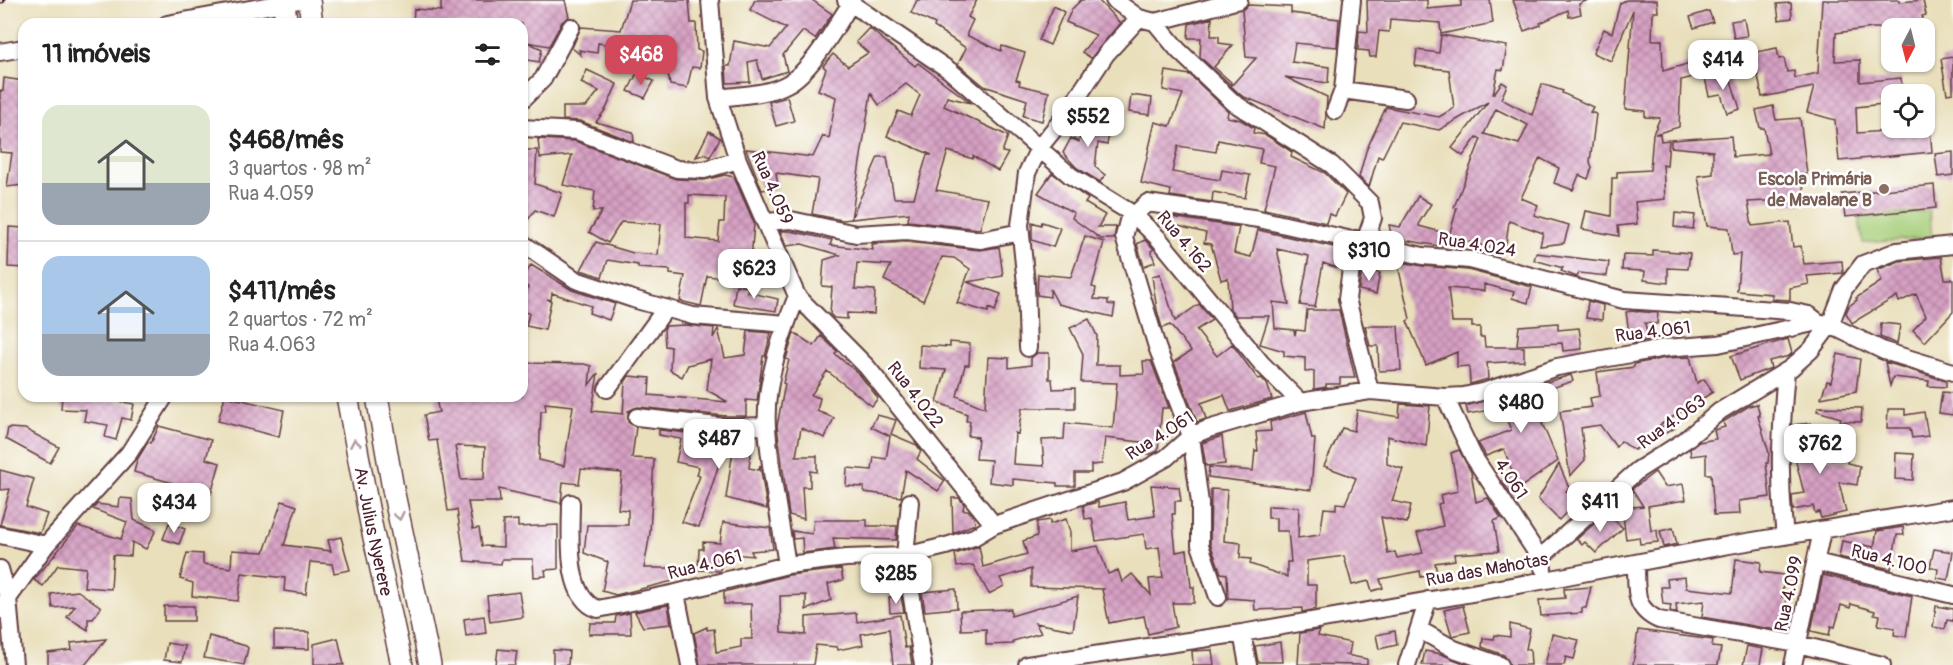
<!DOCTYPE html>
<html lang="pt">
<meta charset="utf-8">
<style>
body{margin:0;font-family:Pangolin,sans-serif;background:#f6f6f6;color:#222;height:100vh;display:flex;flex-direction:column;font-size:22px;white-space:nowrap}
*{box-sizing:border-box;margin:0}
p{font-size:20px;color:#767676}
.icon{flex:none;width:33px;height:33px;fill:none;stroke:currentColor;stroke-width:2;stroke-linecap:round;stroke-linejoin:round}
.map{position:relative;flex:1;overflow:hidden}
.side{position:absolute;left:18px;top:18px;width:510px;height:384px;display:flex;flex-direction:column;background:#fff;border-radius:18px;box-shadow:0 2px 4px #0004}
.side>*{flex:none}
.needle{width:39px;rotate:187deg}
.fabs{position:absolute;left:1881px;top:18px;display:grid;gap:12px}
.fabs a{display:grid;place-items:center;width:54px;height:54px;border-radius:12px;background:#fff;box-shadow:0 2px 4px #0004;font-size:30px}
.price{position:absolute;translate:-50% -51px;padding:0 14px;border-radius:12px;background:#fff;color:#222;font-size:20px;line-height:39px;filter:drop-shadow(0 2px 3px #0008)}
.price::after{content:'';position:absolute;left:50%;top:36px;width:18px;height:14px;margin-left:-9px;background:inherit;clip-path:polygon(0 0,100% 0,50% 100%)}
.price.selected{background:#d1495b;color:#fff}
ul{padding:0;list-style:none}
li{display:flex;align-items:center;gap:18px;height:150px;padding:0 24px}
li+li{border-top:2px solid #e0e0e0}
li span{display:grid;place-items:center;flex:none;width:168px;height:120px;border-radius:18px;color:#555}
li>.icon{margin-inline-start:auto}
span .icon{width:72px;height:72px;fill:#fffc;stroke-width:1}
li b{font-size:26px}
h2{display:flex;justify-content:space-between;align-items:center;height:72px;padding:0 24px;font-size:26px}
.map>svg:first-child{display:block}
.park{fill:#a7cf7a;stroke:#787752;stroke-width:1.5}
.building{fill:url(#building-cross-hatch);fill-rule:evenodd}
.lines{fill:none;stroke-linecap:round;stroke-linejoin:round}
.minor-casing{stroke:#623c41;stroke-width:20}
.major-casing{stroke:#623c41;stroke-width:24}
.minor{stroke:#fff;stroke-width:16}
.major{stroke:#fff;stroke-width:21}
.rail-casing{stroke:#4a1f2b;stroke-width:7}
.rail{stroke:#fff;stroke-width:4.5;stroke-dasharray:14;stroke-linecap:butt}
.oneway{stroke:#ae9aa0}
.education-dot{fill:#8d6e63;stroke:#fff;stroke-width:2}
.labels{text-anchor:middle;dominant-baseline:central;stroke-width:5;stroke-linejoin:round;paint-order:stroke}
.education-label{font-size:18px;font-weight:bold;fill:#785e54;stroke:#fff;text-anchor:end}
.street-label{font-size:18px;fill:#4a1f2b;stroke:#fff}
</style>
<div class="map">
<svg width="1953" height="665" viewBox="0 0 1953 665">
<defs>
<pattern id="building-cross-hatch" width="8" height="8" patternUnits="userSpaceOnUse" patternTransform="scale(1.5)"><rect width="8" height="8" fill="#d6a0c3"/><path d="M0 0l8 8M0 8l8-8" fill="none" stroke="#b0829f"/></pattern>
</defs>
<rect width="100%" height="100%" fill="#fff"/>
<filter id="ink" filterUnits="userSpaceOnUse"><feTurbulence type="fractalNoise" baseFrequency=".0167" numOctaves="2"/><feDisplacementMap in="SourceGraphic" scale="12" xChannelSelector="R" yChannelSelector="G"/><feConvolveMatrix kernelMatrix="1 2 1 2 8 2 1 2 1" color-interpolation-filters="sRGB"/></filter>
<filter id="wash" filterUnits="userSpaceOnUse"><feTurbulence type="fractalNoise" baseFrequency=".008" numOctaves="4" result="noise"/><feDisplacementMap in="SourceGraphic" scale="24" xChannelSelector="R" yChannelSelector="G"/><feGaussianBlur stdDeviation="1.35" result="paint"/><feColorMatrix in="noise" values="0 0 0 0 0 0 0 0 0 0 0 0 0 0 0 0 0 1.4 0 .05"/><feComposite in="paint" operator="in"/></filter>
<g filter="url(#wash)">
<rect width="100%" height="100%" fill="#e9dfbb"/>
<!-- park -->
<path class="park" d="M1929 211 1932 238 1863 243 1859 218Z"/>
<g id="blocks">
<!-- building -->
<path class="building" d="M441 0H565L569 17 562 22 549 46 527 42 542 49 539 62 522 59V24H413L414 9 441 11Z
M630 0H689L691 23H696L697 50 702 51 700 68 692 67 687 88 670 85 663 43H634L632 49 598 43 597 53 579 50 581 55 572 48 581 27 621 30Z
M755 0H812L832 14 815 39 803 31 783 55 787 71 762 79 757 60 748 62 750 82 727 83 726 66H730L734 41 770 48 786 28 750 10Z
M917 0H977L968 17 973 20 967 33 968 36 1001 51 1002 46 1025 53 1016 80 1020 81 1019 85 1049 92 1042 121 1023 116 1027 100 984 86 958 64 966 48 934 27 935 24 911 13Z
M1081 0H1098L1120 23 1091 58 1082 52 1096 35 1066 22 1072 9Z
M1367 0H1427V9L1461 6V0H1490L1493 23 1441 34 1440 23 1390 19 1389 32 1379 31 1376 57H1370L1369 51 1358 50 1359 31 1368 32Z
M1513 0H1588L1579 4 1581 14 1569 17 1568 10 1540 23 1541 25 1524 31Z
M1626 0H1657L1658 12H1653L1652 40H1662L1663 71 1701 60 1705 74 1681 80 1679 127 1655 134H1660L1661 141 1669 140 1667 166 1663 165 1665 199 1635 202 1637 224 1618 226 1619 236 1582 229 1586 211 1611 216 1612 178H1617V172L1650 170 1653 134 1660 118 1645 117V111L1625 109 1633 10 1611 61 1593 53 1604 29 1612 33 1620 3Z
M1822 0H1899V2L1923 0 1926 15 1922 16 1924 28H1873L1836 33 1835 61 1860 60V82L1901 78 1903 94H1892V103L1856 107 1857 133 1930 128 1932 152 1839 161 1835 120 1807 112 1814 87 1762 97 1758 75 1751 76 1746 54 1777 48 1779 59 1784 58 1787 72 1794 71 1795 78 1818 73Z
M1791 3 1792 18 1779 20 1777 4Z
M1248 5 1291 7V13L1339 19 1337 47 1295 43 1292 62 1329 67 1328 83 1285 77 1327 97 1325 129 1242 96 1231 86 1256 58 1246 57 1242 10Z
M1054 6 1064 12 1050 45 1039 40Z
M1709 11 1713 22 1694 28 1690 17Z
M1212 18 1211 36H1219V43L1233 45 1214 67 1231 82V85L1200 57 1201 38H1188L1189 24Z
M1744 19 1747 36 1734 38 1731 21Z
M869 28 915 66 918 63 971 103 947 97 944 106 1008 136 1002 152 1008 153 998 171 973 156V159L948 151 936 190 988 199 980 229 908 221 909 213 851 219 878 157H887L894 198H914L927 155H932L887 136 898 111 911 116 920 95 906 84 879 105 871 93 851 219 842 220 812 214 818 179 776 173 778 188 762 190 746 149 813 157 823 136 829 139 836 97 818 90 826 69 823 66 833 54 848 66 868 53 856 42Z
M1441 35 1507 46 1503 70 1498 69 1493 95 1502 82 1507 85 1501 99 1532 115 1542 84 1563 91 1562 93 1593 107 1590 112 1596 114 1590 162 1592 167 1588 179 1579 175 1573 190 1554 183 1559 168 1540 158 1521 198 1538 205 1534 215 1569 225 1564 243 1540 246 1543 233 1509 221 1505 252 1449 236 1457 208 1454 207 1481 139 1477 137 1463 156 1452 148 1488 102 1439 130 1400 122 1382 158 1378 156 1369 187 1359 177 1366 151 1386 107 1439 117 1454 108 1449 70 1415 66 1417 50 1439 53ZM1496 109 1528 125 1519 144 1484 134Z
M1953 57V93L1947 94 1941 59Z
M587 70 617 84 606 109 596 122 633 132 634 142 580 121 563 120V107H586L599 91 581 83Z
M1166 71 1190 75 1228 111 1227 117 1241 120 1254 128 1253 133 1266 135 1292 152 1291 157 1325 173 1346 194 1335 216 1329 214 1326 223 1264 209 1275 166 1259 163 1262 149 1218 140 1216 152 1178 146 1172 172 1220 180 1222 170 1250 175 1245 198 1213 192 1212 202 1170 196 1171 190 1141 183 1155 122 1170 126 1183 94 1163 90Z
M637 73 654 81 645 98 628 91Z
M1729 74 1740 109 1727 113 1721 94 1709 96 1705 78Z
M4 78 24 81 23 185 7 187 12 153 0 152V90L3 91Z
M1131 95 1152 98 1150 115 1129 112Z
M787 97 794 121 776 126 769 102Z
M1773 106 1776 120 1800 118 1807 174H1802L1805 203 1785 205 1784 200 1748 202 1752 226 1790 222 1793 247 1801 246 1804 264 1842 261 1843 273 1807 276 1809 284 1790 288V300L1772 299V294L1737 291 1740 254 1732 255 1729 228 1707 226 1698 176 1713 174V151L1671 147V140L1731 136 1733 157 1769 154 1764 128H1760L1756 110Z
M1083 119 1110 126 1107 145 1098 143 1095 167 1105 175 1100 182 1077 168 1063 153 1071 138 1079 142Z
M709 131 720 138 710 157 705 154 696 157Z
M538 139 575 141 676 179 704 180 725 175 734 177 754 223 751 260H746L744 280 707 276 701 306 680 301 685 276 670 274V270L638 268V265L608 260 602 277 581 270 596 242 633 253 658 255 661 224 621 222 608 243 589 232 602 211H593L595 191 563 185 572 155 540 158ZM689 195 725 197 724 222H720L718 241 686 238V203H689Z
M522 150H537L535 184 562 193 554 217 535 210 522 228Z
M1953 152V175L1938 177 1935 154Z
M1052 173 1088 199 1085 203 1105 215 1098 227H1116L1114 239H1101L1072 218 1074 213 1038 193Z
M1934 185 1936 208 1845 217 1842 194Z
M1418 196 1431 204 1420 221 1419 226 1448 234 1445 247 1392 238 1389 225 1400 227Z
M1675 213 1695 215 1693 229 1674 227Z
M1164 216 1239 227 1234 253 1251 257 1258 230 1343 249 1340 269 1323 263 1315 307 1300 305 1309 256 1277 249 1289 304 1273 302 1275 328 1294 330 1295 335 1296 330 1305 331 1307 310H1339L1355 378H1340V384H1326V387L1314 389V371L1305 372V358L1284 356V351L1260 344 1269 316H1236L1230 309 1228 278 1221 280 1211 244 1204 243 1206 233 1162 222Z
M1032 222 1041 225 1042 222 1060 228 1053 247 1032 240Z
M9 227 24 228V268L8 267Z
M780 231H790L832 240 830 245 873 250 872 244 907 242 980 250 999 247 1003 276 967 282 1001 294 995 311 989 308 988 312 957 303 970 269 954 258 942 257 923 301 884 280 891 265 857 263 855 289 875 290 874 314 847 313V319L834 318 830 314 832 287 822 286 824 260 840 255 802 244 787 246Z
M1085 236 1104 242 1092 287 1096 288 1094 299 1108 300V304L1115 305 1113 317 1058 304 1050 289V297L1037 295 1038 274 1071 277Z
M1145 240 1154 249 1151 251 1155 262 1144 266 1137 244Z
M1653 250 1690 253 1688 269 1668 268V283L1644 280 1645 271 1622 270 1623 255 1653 256Z
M1536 253 1609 262 1607 276 1579 273 1577 277 1561 271 1563 268 1534 260Z
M1941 257 1945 279H1953V312L1925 342 1913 330 1926 316 1916 294 1899 302 1897 296 1852 323 1846 313 1849 306 1857 300 1856 298 1882 281 1877 270 1899 261Z
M1397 261 1422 266 1468 270 1532 287 1528 303 1512 298 1514 292 1484 284V291L1448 288 1452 322H1472V327H1480V337H1484L1485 347H1524V361L1487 363 1488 379 1470 384 1469 366 1457 367V352L1426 365 1407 321 1410 319Z
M531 265 572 290 615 304 609 320 589 313 591 306 552 293 551 300 547 299 551 301 545 330 526 326 529 313 523 312 528 287 522 284V280Z
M1362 270 1380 273 1376 294 1359 290Z
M1160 274 1175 321 1199 304 1212 320 1196 330 1217 356 1232 344 1258 379 1261 378 1267 384 1272 399 1230 411 1224 395 1201 403 1206 419 1197 422 1174 362 1191 351 1170 325 1162 328 1157 310 1152 276Z
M736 285 748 287 747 292 778 299 776 311 733 304Z
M1588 301 1603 305 1602 320 1586 318Z
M1632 311 1658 313 1657 324 1645 323 1648 340 1633 343V340H1630L1626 312Z
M1089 319 1097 336 1096 365H1120V375L1144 374 1143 361H1151L1169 408H1162L1158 451 1151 454 1140 453 1141 442 1105 438 1102 464 1091 465V473H1075V486H1057V483L1013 479V485L989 482 991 460 976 459 978 437 968 436 970 421H966L967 414 937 402 946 370 919 368 920 345 950 347V342L970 344 969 365H965L957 396 985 408 988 357 1009 358V368L1031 365V358L1037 353H1049V379H1052L1053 389 1075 388V408H1022L1018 434 1015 433 1013 464 1044 466 1042 440 1064 439 1065 423 1113 428 1117 383 1081 382 1083 354 1070 328Z
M1558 323V330L1579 328 1582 349 1563 351 1562 343 1517 345 1519 326Z
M1881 323 1900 325 1897 344 1880 337Z
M685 325 714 328 713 338 718 329 725 358 745 355 748 331 771 333 765 356H763L757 401 746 400V416H726L638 407 628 411V422L636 427 632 458 654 459 650 533 644 568H672L673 581 616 595 602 591 608 562 584 553 587 525H628V510L618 509 622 473 581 469 579 484 563 482 561 503 499 489 500 502H468L473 529 479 528 482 546 503 547V521L518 520V527L558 525V569L545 570 546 576 534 577 533 559H502L501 564 465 561 457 510 448 511 437 440 429 441 424 415 439 412 435 396 456 398 522 396V363L584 364 591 366 589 385 598 373 592 411 623 414 625 382 629 376 650 378 649 395 728 402 707 390 711 359 688 365 682 377 670 370 671 347 665 346 664 329 666 326ZM545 403 573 406 564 466 539 460 541 411H546ZM455 446 485 447 484 479 461 480Z
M1365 326H1398L1401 370 1379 371 1378 346H1370Z
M794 333 814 346 821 336 837 351 835 354 859 374 878 398 872 406 827 371 811 395 820 398 817 411 834 418 825 438 801 428 796 456H817V472L810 471V487H802L804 519 789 515 777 426 785 384 783 383 789 360 786 359Z
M1788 339 1792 353 1789 356 1769 361 1771 368 1740 380 1731 356Z
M1838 354 1860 359 1856 391 1821 398 1827 381 1831 382Z
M1690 357 1697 383 1704 379 1713 392 1655 428 1674 424 1675 428 1634 450 1621 441 1616 447 1600 425 1581 428 1585 460 1570 476 1560 411 1592 407 1590 398 1600 396 1597 372 1634 367V364L1666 358Z
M1885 362 1946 381V387L1928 386 1929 381 1893 377 1890 386Z
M1571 375 1573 381 1530 395 1558 461 1511 494 1502 481 1513 474 1504 449 1486 456 1478 443 1511 430 1502 408 1468 414 1466 406Z
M1942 392 1953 393V415L1939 413Z
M62 396H112L111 400 134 404 131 420 122 418 116 440 105 437 108 425 84 421 86 410 61 409Z
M225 396 284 410 279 437 218 421Z
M1400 404 1430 406 1426 446 1387 436V464L1403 469 1392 501 1411 505 1407 523 1381 517 1388 554 1395 552 1397 558 1423 553 1417 533 1443 526 1438 504 1442 503 1440 495 1458 491 1451 453 1459 450 1471 472 1476 502 1488 498 1501 518 1494 521 1499 551 1454 554 1455 560 1435 563 1437 574 1421 577 1420 571 1380 579 1383 588 1372 591 1369 581 1352 585 1344 556 1307 561V585H1316V609L1302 612V608L1255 610 1254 600 1228 598 1227 574 1221 573 1210 543 1211 489 1227 490 1224 541 1241 543 1240 558 1251 559 1250 564 1287 577V562H1291L1288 531H1276V518H1268V506L1299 507 1298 538 1320 535 1324 508 1336 509V503L1345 504 1356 478 1324 466 1342 428 1354 431 1357 410 1399 417Z
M1757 404 1760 416H1758L1769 453 1768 463H1766L1770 497 1739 501 1740 514 1714 515 1711 474H1706V454L1691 456 1690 449 1699 442 1716 439 1714 430 1725 427 1723 422 1749 406Z
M1818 407 1862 408 1861 422 1840 421 1841 418 1817 411Z
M1888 409H1905V415L1924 412 1928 436 1912 438 1910 428H1887Z
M1306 412 1312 439H1315L1311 490 1208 477 1209 467 1253 471 1255 450 1258 451 1256 432 1271 431 1270 422Z
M877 415 896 420 891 434 917 445 921 451 917 459 945 481 938 491 906 470 901 497 864 492V487L846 486 847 468 872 470 874 457 886 459 890 436 871 427Z
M1811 423 1813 440 1820 439 1822 458 1847 460V463L1860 466 1857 485 1839 482 1846 512 1821 518 1819 512 1815 513 1813 506 1793 510 1792 495 1804 493 1793 450 1796 449 1793 425Z
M159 426 211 440 206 459 220 463 211 494 134 472 137 460 148 442 151 443Z
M8 428 25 429 59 447 50 463 6 439Z
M659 430 725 437H753L749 468 759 470 760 465 767 509 726 498 733 450 724 448 699 527 682 522 700 476 697 475 699 467 676 462 681 439 659 435Z
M1222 436 1225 464 1206 466 1202 443Z
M1896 453 1914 454 1913 480 1895 479Z
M1559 464 1569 488 1566 491 1579 499 1559 520 1538 499Z
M0 470 34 479 26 507 47 514 40 533 0 525 10 489 0 490Z
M1655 472 1665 487 1683 484 1686 500 1648 506 1651 531 1657 530 1658 542 1640 544 1639 537 1626 539 1622 508 1643 506 1632 489Z
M1151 485 1179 487 1181 501H1175V514H1172L1176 552 1187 550 1191 587H1194V603H1172L1176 627 1148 634 1144 616 1109 623 1102 589H1105L1031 587V569L1000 578 1004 586 989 594 973 565 957 567 955 554 979 546 983 567 1027 554 1023 541 1037 536V522L1050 520V524L1066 519 1070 532V551L1098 546 1108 574 1118 570 1122 582 1132 574 1151 595 1149 579 1163 578 1159 547 1146 549 1144 534 1096 541 1092 518 1085 519 1083 506 1098 502 1099 507 1125 502 1128 520 1155 516Z
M120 498 132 499 134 520 156 530 146 549 132 542 131 556 113 555 111 589 84 587 86 568 58 565 43 586 34 580 78 526 121 539 127 522 93 509 97 504 119 507Z
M952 498H959L964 504 963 510H968L974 517 975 524 953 533Z
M282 501 297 506 284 545 331 551 328 540 341 537 350 570 334 573 332 564 310 562 306 594 284 591 285 578 242 573 238 601 192 596 193 583 180 579 187 553 203 554V564L231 568 232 550 264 552Z
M1606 513 1623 528 1596 553 1585 542 1582 545 1577 539Z
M814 520H867V526H897L896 540 833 538 835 549 803 553 802 538 793 539 792 531 812 534Z
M723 522 770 528 773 549 751 551 753 556 722 553 720 571 698 570 699 549H703V542L720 543Z
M169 523 185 529 179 544 163 539Z
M1903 527 1904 535H1897L1891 569 1839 557 1842 541 1874 547 1877 531Z
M1673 528 1677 544 1664 547 1660 531Z
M1934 549 1953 552 1948 580 1937 578 1938 569 1930 567Z
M1736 559 1761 562 1760 572 1784 575 1782 597H1787L1782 631 1702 617 1704 601 1676 604 1677 613 1670 611 1671 605 1663 604 1661 587H1668L1667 579 1685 577 1686 588 1732 593Z
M841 569 843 580 828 584 831 600 806 610V595L780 596 781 633 806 635V617L856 613 857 622 900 615 905 648 909 647 912 665H893L889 629 861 634 863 645 838 650 837 647 816 645 813 665H700L694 633 707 627V630L714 629 716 652 741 647V639H752L751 604H724V592L789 575Z
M1823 575 1912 596 1906 637 1894 635 1895 628 1878 625 1880 615 1874 614 1875 611 1851 604 1850 608 1841 605 1835 627 1831 626 1829 635 1811 631Z
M1591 587 1586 608H1582V613L1541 616 1539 600 1565 598 1564 589Z
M956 589 957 608 925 611 922 592Z
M78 591 101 607 93 619H88V630L67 617 75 606 53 608 51 594Z
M519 592 523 617 490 622 487 596Z
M901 596 904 612 890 613 889 597Z
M1078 596 1073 630 1035 623 1041 633 1013 641V644L986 645V629L961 630 960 611 1011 609V616Z
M668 605 671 624 643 627 635 612Z
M164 606H194V621H164Z
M1463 606 1470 632 1452 636 1444 610Z
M1936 606 1953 609V621L1947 620 1945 629 1933 627Z
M630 613 631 634H589L590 623H615L616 616Z
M484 616 486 633 466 636 464 619Z
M1510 624 1530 629 1526 649H1530L1531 665H1510L1504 655 1482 647 1483 638 1494 639 1495 635 1510 637Z
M1319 630 1318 636 1351 643 1349 654 1346 655 1367 659V665L1298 664 1300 633Z
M1638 630 1713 640 1712 647 1721 648 1718 665H1633Z
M274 631 309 632V649L274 648Z
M1395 631 1397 645 1379 649 1376 635Z
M1552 634 1579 640 1574 659 1566 657 1564 665H1545Z
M209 636 246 646 248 648 244 665 204 658Z
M338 638 344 665 314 664V644Z
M106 639 85 665H48V653L72 650 71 643Z
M1280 642 1282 662H1258L1255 646Z
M167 643 185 646 182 662 164 660Z
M1747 646 1763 649 1760 665H1743Z
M498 649 517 651 515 665H496Z
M553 650 569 651 568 665H553Z
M1212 650 1214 665H1193L1192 651Z
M1425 651 1441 654 1468 665H1422Z"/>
</g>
</g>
<g filter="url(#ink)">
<use href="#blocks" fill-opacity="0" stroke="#623c41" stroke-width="1.5"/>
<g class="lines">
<!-- minor casing -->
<g class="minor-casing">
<path id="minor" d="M710 0 718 98 738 160 797 296C781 336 764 384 767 427 770 473 780 519 787 565
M846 0 949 70 1071 176 1133 214 1158 238 1262 364 1300 402
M1114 0 1139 18 1155 22 1239 0
M1155 22 1178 50 1234 103 1332 165 1370 203 1373 218 1364 244
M167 24 300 0
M0 52 24 48
M1343 90 1406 99
M718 98C740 95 767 95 787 84 812 71 836 26 851 3
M522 100 543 79 571 27
M1335 111 1343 90 1352 0
M522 128 577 131 677 169 704 170 738 160
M766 222 791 220 856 234 907 231 981 240 1021 232
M1355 239 1347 299 1370 391
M522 243 576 280 633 299 693 316 786 324
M797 296 867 367 994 525
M1028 348 1026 284 1020 225 1027 173 1039 148 1067 113 1106 54 1139 18
M607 389 666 308
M1445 397 1473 456 1540 558 1543 568
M637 417 726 427 767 426
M910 502 905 556 923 665
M571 503C571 533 564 598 598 609L676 593 787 565 846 558 905 556 946 546 974 537 994 525 1123 482 1166 458 1191 436 1208 429 1300 402 1370 391 1445 397 1464 396 1486 391 1557 367 1665 348 1718 344 1818 322 1830 325 1884 351 1953 372
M0 535 46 545
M1785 536C1778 478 1781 428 1786 371
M1540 558 1638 470 1684 441 1720 411 1791 368 1811 350 1830 325 1844 289 1863 264 1897 251 1953 245
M1816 562 1953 595
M1636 563C1637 589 1632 608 1659 620L1798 644 1882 665
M0 569 8 598 14 665
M676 593 690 665
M1218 597 1200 545V503L1191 436 1157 347 1124 237 1128 221 1147 203 1259 219 1423 256 1470 260 1624 300 1790 311 1809 315 1818 322
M0 610 46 545 129 453 165 396
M1420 630 1454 649 1500 665
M1242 633 1248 665
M1027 665 1242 633 1546 580 1729 545 1953 508
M1407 665 1428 600
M1793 665 1822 531"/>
</g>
<!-- major casing -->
<g class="major-casing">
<g id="major">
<path d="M283 0 287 24"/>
<path d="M309 0 312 24"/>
<path id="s1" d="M347 396 371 524 402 665"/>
<path d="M377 396 393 489 430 665"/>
</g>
</g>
<!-- minor -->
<use href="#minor" class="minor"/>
<!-- major -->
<use href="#major" class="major"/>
<!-- rail casing -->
<g class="rail-casing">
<path id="rail" d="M0 0H2"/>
</g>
<!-- rail -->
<use href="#rail" class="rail"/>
</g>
<!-- one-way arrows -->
<defs><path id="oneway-chevron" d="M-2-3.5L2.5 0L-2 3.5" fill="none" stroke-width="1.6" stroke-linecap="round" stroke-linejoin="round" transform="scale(1.5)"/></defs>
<g class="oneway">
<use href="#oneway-chevron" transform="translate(355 443) rotate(-100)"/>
<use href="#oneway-chevron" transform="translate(399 516) rotate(78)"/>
</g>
</g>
<!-- markers -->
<circle class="education-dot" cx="1884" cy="189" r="6"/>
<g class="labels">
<!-- education labels -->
<g class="education-label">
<text x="1872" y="179">Escola Primária<tspan x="1872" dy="21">de Mavalane B</tspan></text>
</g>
<!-- street labels -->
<g class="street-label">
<text transform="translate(772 188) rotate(66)">Rua 4.059</text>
<text transform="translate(1184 242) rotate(50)">Rua 4.162</text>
<text transform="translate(1477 245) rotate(9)">Rua 4.024</text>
<text transform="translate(1653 332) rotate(-7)">Rua 4.061</text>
<text transform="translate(915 395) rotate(52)">Rua 4.022</text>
<text transform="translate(1672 422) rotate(-36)">Rua 4.063</text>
<text transform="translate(1160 436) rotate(-32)">Rua 4.061</text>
<text transform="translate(1511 479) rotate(57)">4.061</text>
<text stroke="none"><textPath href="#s1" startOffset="138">Av. Julius Nyerere</textPath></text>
<text transform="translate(1889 560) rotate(14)">Rua 4.100</text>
<text transform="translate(705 565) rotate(-14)">Rua 4.061</text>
<text transform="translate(1487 570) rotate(-10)">Rua das Mahotas</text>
<text transform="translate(1789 594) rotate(-78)">Rua 4.099</text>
</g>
</g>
</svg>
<div class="fabs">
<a><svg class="needle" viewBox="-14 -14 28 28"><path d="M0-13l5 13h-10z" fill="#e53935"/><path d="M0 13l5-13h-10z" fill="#767676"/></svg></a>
<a><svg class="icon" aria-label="locate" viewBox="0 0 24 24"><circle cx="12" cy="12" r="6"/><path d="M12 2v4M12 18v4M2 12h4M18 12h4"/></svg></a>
</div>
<b class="price selected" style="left:641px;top:86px">$468</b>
<b class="price" style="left:1723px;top:91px">$414</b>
<b class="price" style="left:1088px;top:148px">$552</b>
<b class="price" style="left:1369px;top:282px">$310</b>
<b class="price" style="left:754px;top:300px">$623</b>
<b class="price" style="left:1521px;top:434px">$480</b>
<b class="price" style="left:719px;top:470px">$487</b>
<b class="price" style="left:1820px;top:475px">$762</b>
<b class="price" style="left:1600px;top:533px">$411</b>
<b class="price" style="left:174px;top:534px">$434</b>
<b class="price" style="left:896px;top:605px">$285</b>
<section class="side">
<h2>11 imóveis<svg class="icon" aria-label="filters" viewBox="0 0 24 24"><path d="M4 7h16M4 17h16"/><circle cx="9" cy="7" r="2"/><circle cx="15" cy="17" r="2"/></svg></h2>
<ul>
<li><span style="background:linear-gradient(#dfe7d0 65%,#9aa5b1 0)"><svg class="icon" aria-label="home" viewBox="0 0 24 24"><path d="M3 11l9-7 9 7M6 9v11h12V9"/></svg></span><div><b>$468/mês</b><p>3 quartos · 98 m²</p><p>Rua 4.059</p></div></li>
<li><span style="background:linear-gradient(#a9c7e8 65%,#9aa5b1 0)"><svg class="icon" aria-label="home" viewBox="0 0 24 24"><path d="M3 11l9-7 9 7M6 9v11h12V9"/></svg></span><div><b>$411/mês</b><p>2 quartos · 72 m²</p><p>Rua 4.063</p></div></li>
</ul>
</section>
</div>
